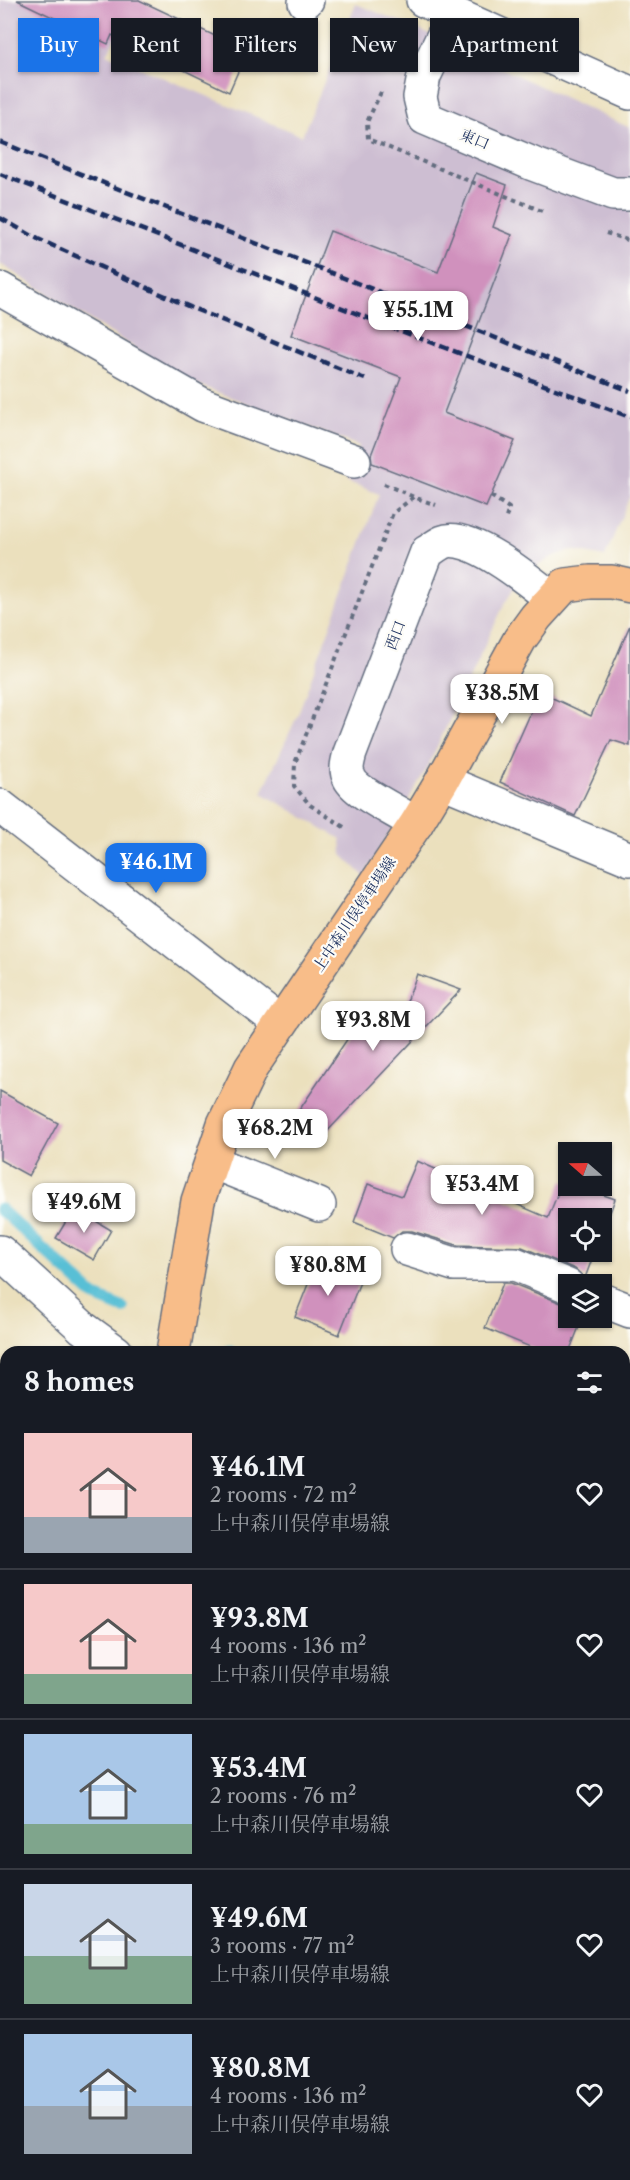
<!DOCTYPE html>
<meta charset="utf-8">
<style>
body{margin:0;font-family:"Libre Caslon Text","Noto Serif JP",serif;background:#20242c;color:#f1f3f6;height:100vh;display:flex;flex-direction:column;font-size:22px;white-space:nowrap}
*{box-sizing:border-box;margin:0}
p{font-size:20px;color:#9ea1a6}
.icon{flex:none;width:33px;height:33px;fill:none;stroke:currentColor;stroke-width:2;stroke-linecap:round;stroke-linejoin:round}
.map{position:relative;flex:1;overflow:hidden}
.side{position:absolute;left:0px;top:1346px;width:630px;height:836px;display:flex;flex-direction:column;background:#171b24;border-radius:18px 18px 0 0;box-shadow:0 2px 4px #0004}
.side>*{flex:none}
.banner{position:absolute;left:18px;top:18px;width:594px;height:54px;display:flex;gap:12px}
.needle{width:39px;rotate:290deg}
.controls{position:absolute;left:558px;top:1142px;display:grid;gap:12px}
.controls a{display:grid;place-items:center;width:54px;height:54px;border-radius:0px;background:#171b24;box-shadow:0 2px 4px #0004;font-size:30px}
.price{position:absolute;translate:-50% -51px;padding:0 14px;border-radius:12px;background:#fff;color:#222;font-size:20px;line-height:39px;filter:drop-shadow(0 2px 3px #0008)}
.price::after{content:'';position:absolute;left:50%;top:36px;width:18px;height:14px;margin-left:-9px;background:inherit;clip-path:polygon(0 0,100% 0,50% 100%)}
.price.selected{background:#1a73e8;color:#fff}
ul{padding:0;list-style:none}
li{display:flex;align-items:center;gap:18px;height:150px;padding:0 24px}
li+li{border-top:2px solid #363941}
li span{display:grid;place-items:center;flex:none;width:168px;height:120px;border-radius:0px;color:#555}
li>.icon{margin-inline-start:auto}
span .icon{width:72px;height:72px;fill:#fffc;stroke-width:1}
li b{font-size:26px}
h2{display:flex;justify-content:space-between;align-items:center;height:72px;padding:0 24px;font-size:26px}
.chip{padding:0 21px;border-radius:0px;background:#171b24;box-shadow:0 2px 4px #0004;font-size:21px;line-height:54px}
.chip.selected{background:#1a73e8;color:#fff}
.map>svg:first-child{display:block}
.industrial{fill:#cdbed2}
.forest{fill:#7eba79;stroke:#4c746c;stroke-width:1.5}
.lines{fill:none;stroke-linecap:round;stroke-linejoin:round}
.stream{stroke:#58bfd5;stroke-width:12}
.building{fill:#d091bd}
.minor-casing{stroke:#646d7f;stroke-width:36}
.major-casing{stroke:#646d7f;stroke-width:36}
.path{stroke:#646d7f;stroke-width:4;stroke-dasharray:4.5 4.5;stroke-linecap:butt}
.minor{stroke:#fff;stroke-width:33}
.major{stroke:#f8bd89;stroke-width:33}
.rail{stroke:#1b2f5e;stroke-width:4.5;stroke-dasharray:9 4.5;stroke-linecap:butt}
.labels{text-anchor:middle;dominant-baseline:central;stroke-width:4.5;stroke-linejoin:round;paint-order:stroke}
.street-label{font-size:15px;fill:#1b2f5e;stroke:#fdfcf7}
</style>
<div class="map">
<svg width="630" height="2180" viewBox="0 0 630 2180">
<rect width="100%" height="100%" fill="#fdfcf7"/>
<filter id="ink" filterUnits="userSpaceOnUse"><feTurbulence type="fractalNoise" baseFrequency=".0167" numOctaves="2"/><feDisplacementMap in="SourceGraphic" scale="12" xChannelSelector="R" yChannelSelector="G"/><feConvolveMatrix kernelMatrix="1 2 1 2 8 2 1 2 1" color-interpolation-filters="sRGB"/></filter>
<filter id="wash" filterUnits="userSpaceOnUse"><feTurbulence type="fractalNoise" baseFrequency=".008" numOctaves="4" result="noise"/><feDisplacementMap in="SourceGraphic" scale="24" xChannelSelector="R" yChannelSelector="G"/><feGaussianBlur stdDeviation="1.35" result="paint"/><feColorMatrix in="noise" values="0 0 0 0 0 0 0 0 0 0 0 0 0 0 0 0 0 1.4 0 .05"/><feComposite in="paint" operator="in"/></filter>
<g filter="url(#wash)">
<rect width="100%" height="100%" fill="#ebe0bd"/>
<!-- industrial -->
<path class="industrial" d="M0 0H134L107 54 302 136 356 4 411 26 630 128V496L605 557 571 550 552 557 523 575 504 605 427 768 364 876 342 855 341 839 262 793 298 714 379 494 346 481 359 446 188 381 0 264Z"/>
<!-- forest -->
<path class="forest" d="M630 1786V1861H624V1787Z
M446 2175H534V2180H447Z"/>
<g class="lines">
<!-- stream -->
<path class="stream" d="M0 1209 94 1296 123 1308
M229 1351V1352
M624 1492 630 1493"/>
</g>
<g id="blocks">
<!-- building -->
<path class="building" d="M17 0H139L247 51 229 92 112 35 108 44Z
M476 173 507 185 493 227 512 235 444 413 515 441 486 507 372 463 371 455 401 377 291 335 330 231 438 272Z
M630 625V746L611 740 575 816 500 782 540 692 591 716Z
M417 974 461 990 323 1136 298 1112 371 1004 399 1024Z
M0 1091 58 1123 29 1176 0 1160Z
M417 1161 548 1218 563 1180 568 1182V1185H576L615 1199 602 1234V1218H568V1251H595L585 1278 575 1269 522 1247 457 1245 412 1231H402L393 1238 354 1222 368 1184 402 1196Z
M74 1208 111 1230 94 1260 56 1238Z
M318 1259 362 1277 339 1335 295 1317Z
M503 1283H511L561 1303 568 1304V1317H583L569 1352H542L485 1328Z"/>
</g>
</g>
<g filter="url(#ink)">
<use href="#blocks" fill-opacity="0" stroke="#646d7f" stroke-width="1.5"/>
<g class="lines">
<!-- minor casing -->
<g class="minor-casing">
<path id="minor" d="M423 0 630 93
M305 2 307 0
M454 14 424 76 420 97 425 118 533 164 613 194H630
M0 289 203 405 354 461
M442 781 630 859
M0 806 280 1023
M416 824C401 813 354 792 349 777 345 769 348 761 350 753L427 552C432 549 438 544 443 542 469 531 531 582 551 598
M212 1162 319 1205
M407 1249 454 1264H515L568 1286
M0 1252 83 1328 116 1352
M602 1300 630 1311
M624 1769H630
M0 1798 6 1802"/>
</g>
<!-- major casing -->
<g class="major-casing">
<path id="major" d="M173 1352 198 1201 224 1124 251 1068 416 824 442 781 520 639 536 617 565 585 590 582H612L630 586
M47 2180 48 2175"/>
</g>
<!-- path -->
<path class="path" d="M381 92 367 122 368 139 542 211
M606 233 630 241
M384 484 414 497
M491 496 509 508 505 521
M344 827 310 805 294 786 295 763 393 513 414 497 436 505
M426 2175V2180"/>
<!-- minor -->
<use href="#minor" class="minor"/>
<!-- major -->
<use href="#major" class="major"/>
<!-- rail -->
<path class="rail" d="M0 142 630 391
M0 174 419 338 630 417
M0 218 38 239 190 307 365 379"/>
</g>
</g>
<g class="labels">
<!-- street labels -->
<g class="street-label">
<text transform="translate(475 139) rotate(23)">東口</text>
<text transform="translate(395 635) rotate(-69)">西口</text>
<text transform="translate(354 914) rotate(-56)">上中森川俣停車場線</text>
</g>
</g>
</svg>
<div class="controls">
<a><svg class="needle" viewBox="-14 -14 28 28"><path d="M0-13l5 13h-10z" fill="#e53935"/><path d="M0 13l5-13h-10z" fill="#9ea1a6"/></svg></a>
<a><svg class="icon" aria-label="locate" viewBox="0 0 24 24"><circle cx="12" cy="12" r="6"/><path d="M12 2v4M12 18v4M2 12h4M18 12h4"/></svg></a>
<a><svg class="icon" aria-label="layers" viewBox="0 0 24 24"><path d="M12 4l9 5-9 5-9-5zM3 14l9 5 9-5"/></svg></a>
</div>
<b class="price" style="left:418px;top:342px">¥55.1M</b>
<b class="price" style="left:502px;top:725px">¥38.5M</b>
<b class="price selected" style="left:156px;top:894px">¥46.1M</b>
<b class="price" style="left:373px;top:1052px">¥93.8M</b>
<b class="price" style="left:275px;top:1160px">¥68.2M</b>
<b class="price" style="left:482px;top:1216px">¥53.4M</b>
<b class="price" style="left:84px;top:1234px">¥49.6M</b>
<b class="price" style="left:328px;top:1297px">¥80.8M</b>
<div class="banner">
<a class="chip selected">Buy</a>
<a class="chip">Rent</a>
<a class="chip">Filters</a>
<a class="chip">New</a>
<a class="chip">Apartment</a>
</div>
<section class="side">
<h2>8 homes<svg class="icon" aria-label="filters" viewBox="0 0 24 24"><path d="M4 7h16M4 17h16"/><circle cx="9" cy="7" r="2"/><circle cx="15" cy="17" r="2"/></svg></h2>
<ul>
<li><span style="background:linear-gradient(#f6c9c9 70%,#9aa5b1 0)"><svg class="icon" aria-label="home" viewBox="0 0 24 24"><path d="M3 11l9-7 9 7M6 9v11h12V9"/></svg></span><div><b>¥46.1M</b><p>2 rooms · 72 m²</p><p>上中森川俣停車場線</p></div><svg class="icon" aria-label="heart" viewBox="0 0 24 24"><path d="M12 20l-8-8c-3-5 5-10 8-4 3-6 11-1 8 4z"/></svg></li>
<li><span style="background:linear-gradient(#f6c9c9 75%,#7fa58c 0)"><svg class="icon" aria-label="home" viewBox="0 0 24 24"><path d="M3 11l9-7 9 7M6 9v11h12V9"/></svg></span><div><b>¥93.8M</b><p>4 rooms · 136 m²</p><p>上中森川俣停車場線</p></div><svg class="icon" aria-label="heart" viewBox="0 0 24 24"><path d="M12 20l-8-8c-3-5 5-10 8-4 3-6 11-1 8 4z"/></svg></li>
<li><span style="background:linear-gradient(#a9c7e8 75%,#7fa58c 0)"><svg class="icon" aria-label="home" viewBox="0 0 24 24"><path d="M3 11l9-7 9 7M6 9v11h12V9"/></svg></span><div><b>¥53.4M</b><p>2 rooms · 76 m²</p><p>上中森川俣停車場線</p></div><svg class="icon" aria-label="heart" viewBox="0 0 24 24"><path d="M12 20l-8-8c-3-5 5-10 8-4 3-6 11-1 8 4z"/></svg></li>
<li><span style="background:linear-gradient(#c9d6e8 60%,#7fa58c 0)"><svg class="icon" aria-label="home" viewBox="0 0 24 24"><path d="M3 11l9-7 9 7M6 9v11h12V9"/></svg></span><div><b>¥49.6M</b><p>3 rooms · 77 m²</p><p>上中森川俣停車場線</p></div><svg class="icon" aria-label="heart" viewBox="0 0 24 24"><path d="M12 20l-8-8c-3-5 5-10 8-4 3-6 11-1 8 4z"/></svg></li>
<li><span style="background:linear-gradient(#a9c7e8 60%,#9aa5b1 0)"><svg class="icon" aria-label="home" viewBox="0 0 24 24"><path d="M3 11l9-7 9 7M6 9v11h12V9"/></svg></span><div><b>¥80.8M</b><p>4 rooms · 136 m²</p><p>上中森川俣停車場線</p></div><svg class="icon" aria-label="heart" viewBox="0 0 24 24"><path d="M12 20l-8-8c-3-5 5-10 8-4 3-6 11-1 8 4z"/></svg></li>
</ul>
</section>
</div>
